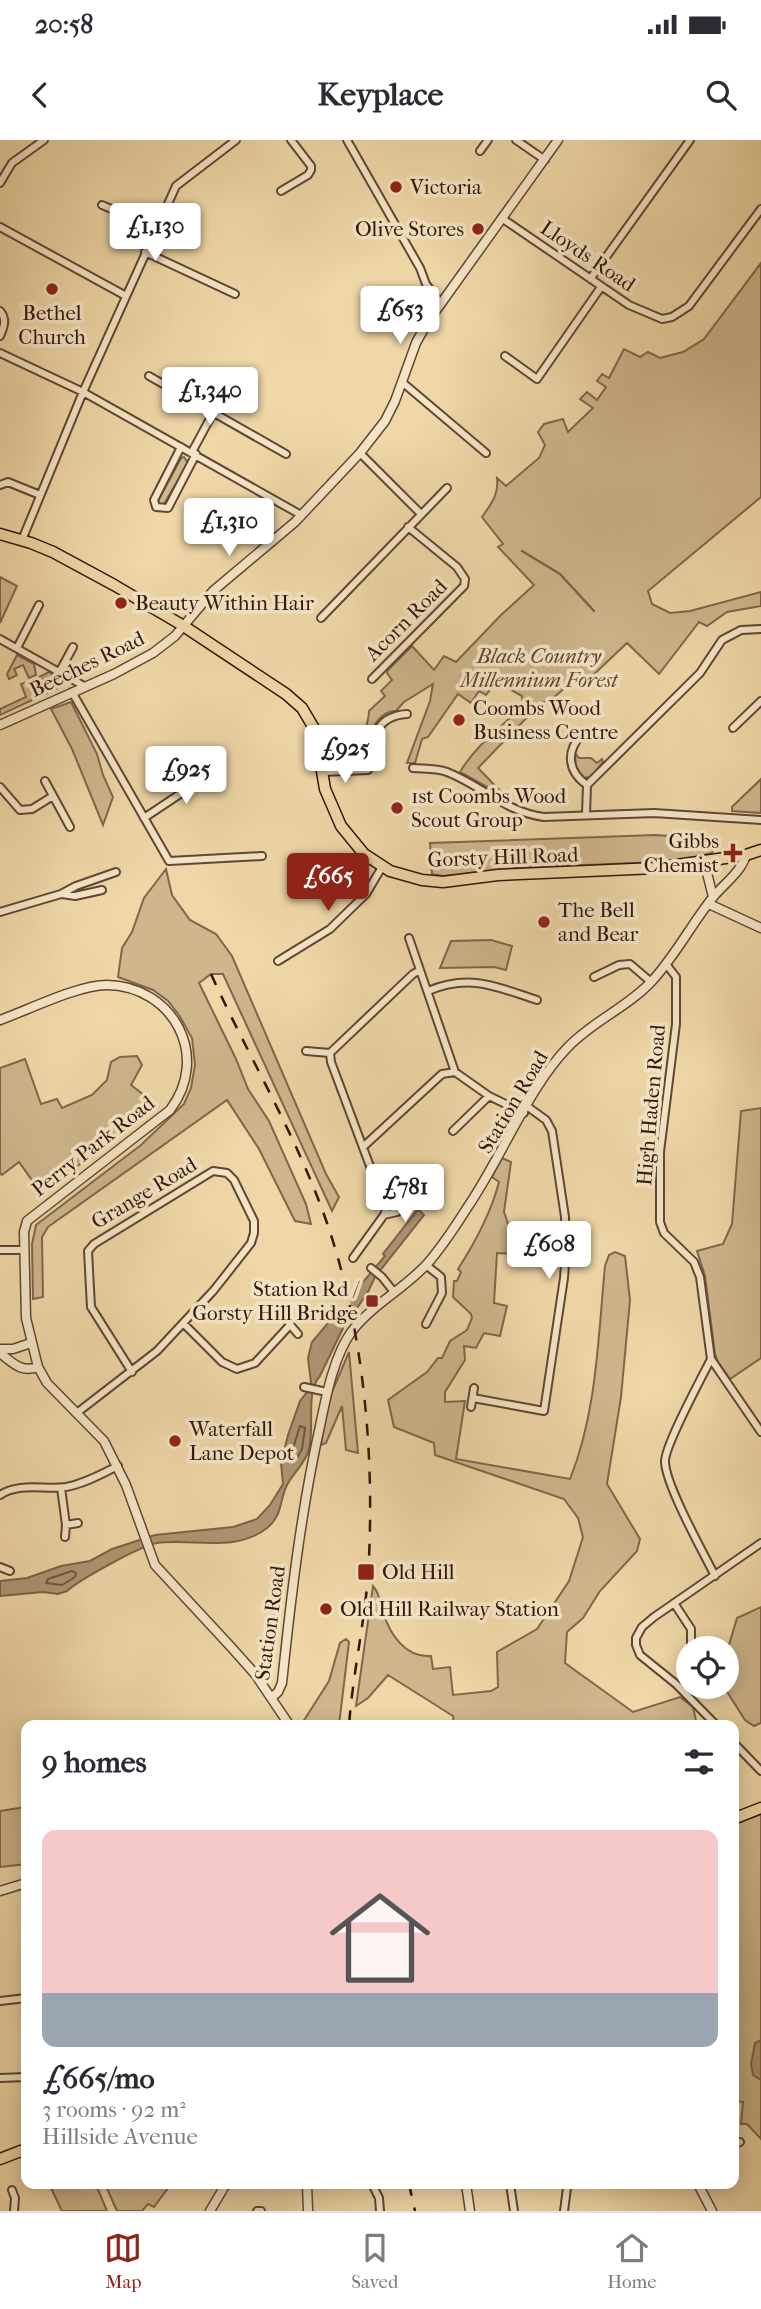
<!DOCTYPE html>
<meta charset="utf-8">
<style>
body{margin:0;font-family:"IM FELL French Canon",serif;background:#f7f7f7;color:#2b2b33;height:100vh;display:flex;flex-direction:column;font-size:26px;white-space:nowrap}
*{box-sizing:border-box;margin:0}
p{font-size:23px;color:#7c7c81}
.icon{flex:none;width:38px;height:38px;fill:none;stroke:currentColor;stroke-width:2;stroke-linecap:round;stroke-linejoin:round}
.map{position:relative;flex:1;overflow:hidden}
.side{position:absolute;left:21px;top:1580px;width:718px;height:469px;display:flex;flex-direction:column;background:#fff;border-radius:14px;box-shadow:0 4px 18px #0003}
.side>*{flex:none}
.tools{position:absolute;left:676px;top:1496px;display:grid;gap:14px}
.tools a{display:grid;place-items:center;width:63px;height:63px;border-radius:50%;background:#fff;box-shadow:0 4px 18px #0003;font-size:35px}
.price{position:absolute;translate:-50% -60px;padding:0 16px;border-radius:7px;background:#fff;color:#222;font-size:23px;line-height:46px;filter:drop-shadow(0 2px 4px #0008)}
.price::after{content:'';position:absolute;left:50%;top:42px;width:21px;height:16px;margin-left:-10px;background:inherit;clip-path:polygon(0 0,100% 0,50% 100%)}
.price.selected{background:#8f2418;color:#fff}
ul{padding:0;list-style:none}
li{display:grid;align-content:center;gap:14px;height:371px;padding:0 21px}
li+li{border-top:2px solid #e1e1e2}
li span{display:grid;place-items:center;height:217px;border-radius:14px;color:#555}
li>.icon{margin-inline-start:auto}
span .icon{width:126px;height:126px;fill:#fffc;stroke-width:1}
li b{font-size:30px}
h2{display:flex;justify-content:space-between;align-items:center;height:84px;padding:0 21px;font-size:30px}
.status{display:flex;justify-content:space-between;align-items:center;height:49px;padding:0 35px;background:#fff;direction:ltr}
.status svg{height:19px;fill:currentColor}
header{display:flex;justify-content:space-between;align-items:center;height:91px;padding:0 21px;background:#fff;font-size:32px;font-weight:700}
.tab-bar{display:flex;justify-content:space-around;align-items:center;height:98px;border-top:2px solid #e1e1e2;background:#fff;font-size:19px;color:#7c7c81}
.tab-bar a{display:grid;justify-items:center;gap:4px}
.tab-bar .selected{color:#8f2418}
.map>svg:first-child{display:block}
.green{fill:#cfb68d;stroke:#80664c;stroke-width:2}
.water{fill:#ae9572;stroke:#7c6249;stroke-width:2}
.pier{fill:#efd7a7}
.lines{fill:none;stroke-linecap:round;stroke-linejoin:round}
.shore{stroke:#6f563f;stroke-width:2}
.stream{stroke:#7c6249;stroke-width:2.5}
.minor-casing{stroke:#604633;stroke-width:10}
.tertiary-casing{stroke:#604633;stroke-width:11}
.primary-casing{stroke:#30160c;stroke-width:13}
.minor{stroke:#f5e5c6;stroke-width:6}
.tertiary{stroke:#f5e5c6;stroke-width:8}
.primary{stroke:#efd7a7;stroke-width:10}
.rail{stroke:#30160c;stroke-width:2.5;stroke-dasharray:12 12;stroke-linecap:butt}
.poi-dot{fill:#8f2418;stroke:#f5e5c6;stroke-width:2.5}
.labels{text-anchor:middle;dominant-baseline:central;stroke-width:7;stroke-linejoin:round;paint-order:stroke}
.poi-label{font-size:21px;fill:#30160c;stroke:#f5e5c6;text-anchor:start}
.street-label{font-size:21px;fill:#30160c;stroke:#f5e5c6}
.park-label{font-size:21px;font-style:italic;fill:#604633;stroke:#f5e5c6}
</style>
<div class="status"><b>20:58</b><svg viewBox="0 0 49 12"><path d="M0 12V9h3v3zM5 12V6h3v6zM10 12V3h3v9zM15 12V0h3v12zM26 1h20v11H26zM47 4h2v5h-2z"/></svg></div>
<header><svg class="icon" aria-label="back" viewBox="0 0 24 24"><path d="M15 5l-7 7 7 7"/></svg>Keyplace<svg class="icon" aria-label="search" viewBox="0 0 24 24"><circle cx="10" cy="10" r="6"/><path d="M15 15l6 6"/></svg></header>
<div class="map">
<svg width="761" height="2071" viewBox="0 0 761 2071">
<rect width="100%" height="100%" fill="#efd7a7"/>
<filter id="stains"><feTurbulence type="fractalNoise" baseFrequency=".00286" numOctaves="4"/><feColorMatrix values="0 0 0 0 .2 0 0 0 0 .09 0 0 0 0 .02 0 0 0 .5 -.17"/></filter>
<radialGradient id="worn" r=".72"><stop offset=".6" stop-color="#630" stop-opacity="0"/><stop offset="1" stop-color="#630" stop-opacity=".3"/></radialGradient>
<!-- green -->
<path class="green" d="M761 123V357L648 451 652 464 670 473 690 471 761 452V466L727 472 707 486 699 482 659 534 627 503 587 541 576 538 552 559 541 563 478 628 507 658 460 632C476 605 500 588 523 566L522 556 496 542 486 555 479 551 471 563 458 554 428 597 422 599 415 623H407L430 561 433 544 404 562 396 571C378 570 369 594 366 609L358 614C360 599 369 586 369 571L385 556 381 551 392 540 387 533 388 530 412 506 434 530 444 516 456 522 501 475 534 445 498 407 503 404 482 377C491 364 499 355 497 338L506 346 539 318 545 305 538 292 544 284 563 279 568 292 593 268 580 259 587 252 597 260 606 247 597 241 602 234 609 238 624 209 640 217 648 212 660 218 683 212 704 199Z
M184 317 188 323 164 364 161 366 158 361 181 318Z
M0 437 17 446 0 483Z
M17 515 34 524 36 535 29 538 23 525 14 529 17 535 9 539 7 534Z
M49 532 59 539 58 548 0 575V569L26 557 21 544 27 542 33 554 51 546 47 537 40 540 39 537Z
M71 562 97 614 103 635 113 657 103 685 72 609 51 569Z
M575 613 579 618H591L597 623 602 619 603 622 591 637 582 638 576 628Z
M761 639V673L732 671V667Z
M655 695 719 699 712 713 680 721 515 728 443 736 432 734 430 703Z
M166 729 172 755 190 780 216 794 232 816 326 1034 339 1057 332 1071 223 834H211L199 843 236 919 248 949 269 981 306 1064 311 1084 295 1081 259 1009 227 960 48 1087 42 1097 43 1157 33 1159 32 1104 36 1085 141 1005 184 964 191 948 195 925 192 898 179 875 168 861 153 850 118 837 122 808 132 792 144 758Z
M491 800 512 806 506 830 494 827 440 828 451 801Z
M137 916 142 925 131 945 158 966 41 1053 19 1022 2 1035 0 1033V928L25 919 41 964 57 959 62 968 92 955 107 940 111 922 120 917Z
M761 968V1218L730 1239 718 1222 715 1214 705 1136 697 1111 723 1104 732 1084 741 971Z
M502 1018 511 1022 504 1072 512 1095V1114L497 1113 494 1163 507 1166 500 1196 484 1193 476 1208 464 1206 465 1220 445 1252V1262L465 1261 456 1319 570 1339C597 1272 598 1198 605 1126L609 1115 615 1112 625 1116 630 1160 621 1257 607 1344 640 1399 637 1411 600 1451 583 1478 567 1492 565 1523 633 1572 680 1557 693 1567 697 1585H454L453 1576 388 1535 368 1558 356 1566 373 1446C380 1454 380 1462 383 1472 390 1495 406 1518 431 1516L433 1529 450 1527 453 1555 491 1551 498 1547 497 1512 537 1489 569 1441 583 1397 578 1378 564 1359 435 1315 434 1303 394 1287 388 1260 427 1232 438 1218H442L450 1201 467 1190 472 1178 471 1174 453 1157 454 1141H457L461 1132 458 1129C476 1101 491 1073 499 1042L492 1037Z
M349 1212 358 1313 346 1310 342 1266 326 1303 321 1305 329 1259Z
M761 1467V1583L754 1586 745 1580 724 1547H726V1515L737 1478Z
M346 1499 349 1502 339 1585H301L329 1541 340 1503Z
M26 1667V1724L0 1727V1671Z
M761 1674V1999L747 1984H741L743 1962 734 1961 733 1955V1706L738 1704 733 1692V1685Z
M49 2044H101L97 2047 107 2071H62Z
M105 2044H171L154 2067 148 2064 142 2071H117Z"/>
<!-- water -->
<path class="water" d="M418 1069 424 1075 375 1137 367 1154 344 1186 320 1236C305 1252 315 1287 309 1309 306 1323 293 1333 287 1345 279 1361 283 1375 267 1388 236 1413 192 1398 157 1403 140 1406 79 1440 67 1451L58 1454 43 1452 0 1456V1441L27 1438 61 1426 90 1421 112 1409 155 1395 233 1387 257 1379 270 1365 283 1344 281 1323 288 1295 300 1261 307 1252 311 1243 308 1218 312 1202 385 1116 383 1114Z
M761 1900V1940L753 1935 751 1924 755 1903Z"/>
<!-- pier -->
<path class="pier" d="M349 1155 354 1180 345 1194 340 1165Z"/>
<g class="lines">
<!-- shore -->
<path class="shore" d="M300 1286 305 1288 302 1309 297 1318 294 1319 291 1315Z
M72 1431 76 1433 75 1437 62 1445 46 1443 48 1439Z"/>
<!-- stream -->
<path class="stream" d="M522 411 560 434 594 471"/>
<!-- minor casing -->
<g class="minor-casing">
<path id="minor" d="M347 0 420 128 426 144 441 164
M516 0 545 20
M480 11 488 0
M0 43 12 23 44 0
M281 51 308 35 311 30V26L291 0
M102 65 156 88
M503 79 629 165 662 179 672 177 689 166 761 69
M0 87 126 156
M145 112 235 154
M591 138 690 0
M0 171C7 179 4 187 0 196
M0 213 83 252 301 375
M505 216 537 239 601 147
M149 236 286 314
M402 242 486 313
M181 307 154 360 156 367 168 368 196 314
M192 312 213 273
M360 313 421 374
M0 345 8 342 40 355
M22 400 83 252 176 46 236 0
M321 478 447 348
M0 499 84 546
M17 508 39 465
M60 531 73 507
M372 539 464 446 465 439 457 427 408 387
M72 552 169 721 262 716
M733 588 761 561
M582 594C566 611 567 631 587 645
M413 628C424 629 436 628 447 632 481 645 505 672 544 677L654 673 761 680
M322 632 368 630C371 603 373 576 407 574
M45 641 70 687
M0 647 20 670 32 669 53 656
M586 674 587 645 700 533 722 500 741 490 761 489
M144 678 213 632
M62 754 75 756 102 750
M0 772 61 754 76 746 116 732
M409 798 455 932
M278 821 330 789 366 754 382 727
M666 824 676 837V884L660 1012V1082L664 1093 694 1122 700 1137 711 1219 761 1292
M594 837 619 825 630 824 651 842
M428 851C470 833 497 847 537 860
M306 911 330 913
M453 991 489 956
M363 1007 442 934 455 932 489 956 524 973
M384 1075 397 1072 408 1060
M0 1110H23
M353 1118 384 1075 386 1069 331 922 330 913 413 834 420 830
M371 1128 382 1137 394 1152
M284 1175 292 1187 298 1194
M184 1184 222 1222 237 1229 255 1223 290 1185
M426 1184 442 1153 441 1137 426 1125
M711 1219C702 1237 664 1307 665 1322 666 1346 703 1412 715 1436
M304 1247 327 1252
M473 1258 544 1271 564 1138 566 1109 565 1077 552 991 546 980 528 967
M471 1267 474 1248
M78 1272 157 1211 214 1150 251 1103 254 1093V1081L234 1040 227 1033 213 1031 94 1104 88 1111 91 1167 132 1232
M61 1348 66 1385 65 1397
M0 1355C20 1342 44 1350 66 1347 84 1344 101 1334 118 1326
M66 1385 78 1383
M0 1427 10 1431
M674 1463 691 1489V1504
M717 1586 676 1544 640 1515 636 1505V1498L642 1487 654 1477 761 1403
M733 1602 761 1631
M0 1861 26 1858
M0 1938 26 1937
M733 2005 740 2002
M372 2044 379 2058 380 2071
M510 2044 514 2071
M12 2050 15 2058 14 2071
M257 2071H261
M564 2071 567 2048 569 2044"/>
</g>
<!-- tertiary casing -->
<g class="tertiary-casing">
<path id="tertiary" d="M0 585 114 534 153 513 175 496 213 451 295 382 360 313 385 281 395 261 416 203 427 183 558 0
M704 721 713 757
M709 764 761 788
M0 880C28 870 78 845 107 845 173 846 211 916 170 970L27 1081 24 1092 26 1178 38 1227 47 1243 104 1301 126 1345 155 1425 231 1507 255 1534 290 1586
M0 1209H13L31 1203
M0 1213C13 1223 21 1233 38 1227
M271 1558 278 1552 282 1543C291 1457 301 1371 320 1286 326 1257 334 1215 352 1191 372 1165 404 1149 427 1124 442 1107 455 1087 467 1068 501 1019 528 948 568 907 593 881 628 867 652 841 676 815 692 783 714 756 726 742 741 732 746 715
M0 1751 26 1743
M307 2044 308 2071
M466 2044 470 2071
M698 2044 712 2071
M210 2071 226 2044"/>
</g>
<!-- primary casing -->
<g class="primary-casing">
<path id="primary" d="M0 394 31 403 53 412 114 445 182 485 286 554 302 568 315 590 325 649 341 686 364 714 390 731 422 740 443 742 498 735 656 728 746 715 761 710
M733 1679 761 1668
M0 2019 26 2009"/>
</g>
<!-- minor -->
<use href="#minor" class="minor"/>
<!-- tertiary -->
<use href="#tertiary" class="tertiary"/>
<!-- primary -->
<use href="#primary" class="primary"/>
<!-- rail -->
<path class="rail" d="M211 834C249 918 297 996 327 1083 363 1188 374 1308 369 1418 367 1474 353 1529 349 1586
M409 2044 415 2071"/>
</g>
<!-- markers -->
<g class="poi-dot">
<circle cx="396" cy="47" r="7"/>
<circle cx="478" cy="89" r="7"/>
<circle cx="52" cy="149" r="7"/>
<circle cx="121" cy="463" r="7"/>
<circle cx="459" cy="580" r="7"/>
<circle cx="397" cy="668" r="7"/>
<path d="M729.5 702.5h7v7h7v7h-7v7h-7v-7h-7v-7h7z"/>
<circle cx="544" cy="782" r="7"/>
<rect x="365" y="1154" width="14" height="14" rx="3.5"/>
<circle cx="175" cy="1301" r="7"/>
<rect x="357" y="1423" width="18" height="18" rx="3.5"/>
<circle cx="326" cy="1469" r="7"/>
</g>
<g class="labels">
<!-- poi labels -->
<g class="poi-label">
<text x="410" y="47">Victoria</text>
<text x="464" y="89" text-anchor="end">Olive Stores</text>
<text x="52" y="173" text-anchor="middle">Bethel<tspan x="52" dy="24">Church</tspan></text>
<text x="135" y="463">Beauty Within Hair</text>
<text x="473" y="568">Coombs Wood<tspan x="473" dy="24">Business Centre</tspan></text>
<text x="411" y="656">1st Coombs Wood<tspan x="411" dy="24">Scout Group</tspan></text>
<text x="719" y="701" text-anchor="end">Gibbs<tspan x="719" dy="24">Chemist</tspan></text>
<text x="558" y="770">The Bell<tspan x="558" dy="24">and Bear</tspan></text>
<text x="358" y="1149" text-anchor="end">Station Rd /<tspan x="358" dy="24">Gorsty Hill Bridge</tspan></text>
<text x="189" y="1289">Waterfall<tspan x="189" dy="24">Lane Depot</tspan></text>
<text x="382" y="1432">Old Hill</text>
<text x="340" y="1469">Old Hill Railway Station</text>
</g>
<!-- street labels -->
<g class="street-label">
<text transform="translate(588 116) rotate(34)">Lloyds Road</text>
<text transform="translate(406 480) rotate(-45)">Acorn Road</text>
<text transform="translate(87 524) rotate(-26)">Beeches Road</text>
<text transform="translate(503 717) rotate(-2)">Gorsty Hill Road</text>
<text transform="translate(513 962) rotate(-59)">Station Road</text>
<text transform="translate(651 965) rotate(-85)">High Haden Road</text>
<text transform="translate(93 1006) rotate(-38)">Perry Park Road</text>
<text transform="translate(144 1053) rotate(-31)">Grange Road</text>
<text transform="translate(270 1483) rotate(-82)">Station Road</text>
</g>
<!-- park labels -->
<g class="park-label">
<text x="539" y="516">Black Country<tspan x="539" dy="24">Millennium Forest</tspan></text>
</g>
</g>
<rect width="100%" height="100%" filter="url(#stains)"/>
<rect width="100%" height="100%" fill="url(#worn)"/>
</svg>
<div class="tools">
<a><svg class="icon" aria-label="locate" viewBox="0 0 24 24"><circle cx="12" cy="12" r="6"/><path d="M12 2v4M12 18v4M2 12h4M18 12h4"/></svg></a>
</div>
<b class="price" style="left:155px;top:123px">£1,130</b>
<b class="price" style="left:400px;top:206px">£653</b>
<b class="price" style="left:210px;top:287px">£1,340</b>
<b class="price" style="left:229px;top:418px">£1,310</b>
<b class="price" style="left:345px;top:645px">£925</b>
<b class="price" style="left:186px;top:666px">£925</b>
<b class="price selected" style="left:328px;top:773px">£665</b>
<b class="price" style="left:405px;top:1084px">£781</b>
<b class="price" style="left:549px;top:1141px">£608</b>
<section class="side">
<h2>9 homes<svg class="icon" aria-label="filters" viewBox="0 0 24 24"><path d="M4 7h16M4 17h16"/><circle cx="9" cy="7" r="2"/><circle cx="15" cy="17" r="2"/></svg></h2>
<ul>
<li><span style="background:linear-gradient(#f6c9c9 75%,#9aa5b1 0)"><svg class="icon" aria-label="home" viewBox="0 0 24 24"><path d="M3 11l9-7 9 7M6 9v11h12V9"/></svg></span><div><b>£665/mo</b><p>3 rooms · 92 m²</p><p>Hillside Avenue</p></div></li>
</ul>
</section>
</div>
<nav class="tab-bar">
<a class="selected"><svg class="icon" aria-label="map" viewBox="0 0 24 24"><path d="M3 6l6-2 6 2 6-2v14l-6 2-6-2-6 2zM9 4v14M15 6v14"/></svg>Map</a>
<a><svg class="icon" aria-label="saved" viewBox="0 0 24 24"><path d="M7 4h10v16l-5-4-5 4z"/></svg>Saved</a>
<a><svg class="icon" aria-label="home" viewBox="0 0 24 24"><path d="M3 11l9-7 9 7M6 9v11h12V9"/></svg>Home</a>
</nav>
